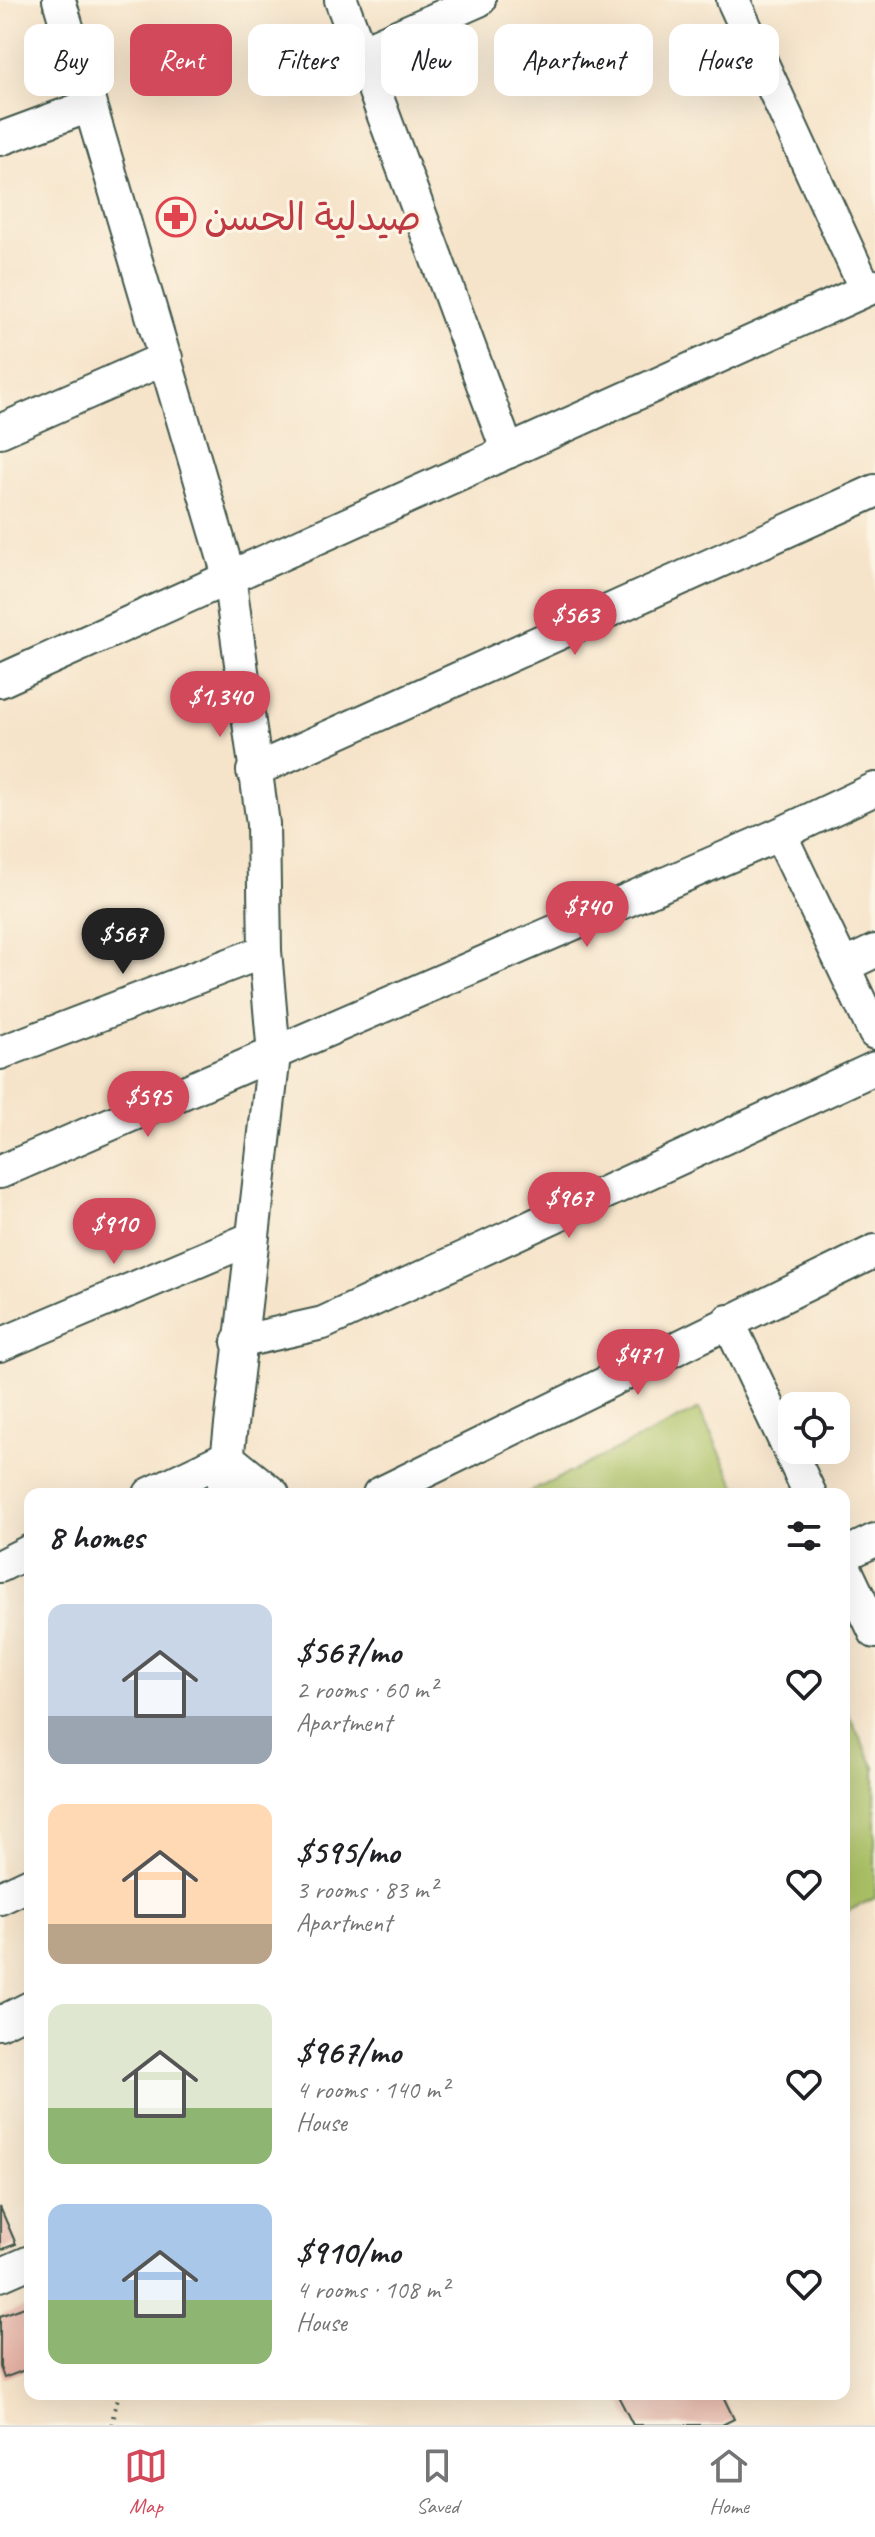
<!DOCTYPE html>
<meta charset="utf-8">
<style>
body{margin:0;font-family:Caveat,"Playpen Sans Arabic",sans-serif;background:#f2f2f2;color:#202124;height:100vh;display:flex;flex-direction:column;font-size:30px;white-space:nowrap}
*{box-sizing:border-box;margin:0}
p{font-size:26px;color:#757577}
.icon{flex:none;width:44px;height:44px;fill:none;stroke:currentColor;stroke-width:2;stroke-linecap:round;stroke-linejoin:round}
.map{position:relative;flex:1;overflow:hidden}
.details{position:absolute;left:24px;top:1488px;width:826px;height:912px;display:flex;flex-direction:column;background:#fff;border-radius:16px;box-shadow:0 8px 32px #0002}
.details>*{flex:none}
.hud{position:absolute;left:24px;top:24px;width:828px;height:72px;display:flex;gap:16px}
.controls{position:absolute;left:778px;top:1392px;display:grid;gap:16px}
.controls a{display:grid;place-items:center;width:72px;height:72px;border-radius:16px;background:#fff;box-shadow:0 8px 32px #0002;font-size:40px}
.price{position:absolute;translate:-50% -68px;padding:0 18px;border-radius:28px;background:#d1495b;color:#fff;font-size:26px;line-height:52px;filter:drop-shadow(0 2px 4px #0008)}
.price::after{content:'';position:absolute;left:50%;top:48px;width:24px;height:18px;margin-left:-12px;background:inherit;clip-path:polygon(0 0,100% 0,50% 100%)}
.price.selected{background:#222;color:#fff}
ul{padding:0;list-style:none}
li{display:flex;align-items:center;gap:24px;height:200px;padding:0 24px}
li span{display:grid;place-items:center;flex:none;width:224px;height:160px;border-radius:16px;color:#555}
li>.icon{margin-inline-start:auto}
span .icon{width:96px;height:96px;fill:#fffc;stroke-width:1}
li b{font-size:34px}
h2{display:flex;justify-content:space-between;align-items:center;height:96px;padding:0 24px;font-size:34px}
.chip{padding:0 28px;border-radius:16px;background:#fff;box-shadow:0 8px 32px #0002;font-size:28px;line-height:72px}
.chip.selected{background:#d1495b;color:#fff}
.dock{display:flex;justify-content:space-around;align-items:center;height:112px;border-top:2px solid #e0e0e0;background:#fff;font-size:22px;color:#757577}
.dock a{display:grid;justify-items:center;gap:4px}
.dock .selected{color:#d1495b}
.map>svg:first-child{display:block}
.green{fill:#acc266;stroke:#66804d;stroke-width:2}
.building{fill:#e7b2a6}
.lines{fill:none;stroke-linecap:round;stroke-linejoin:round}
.street-casing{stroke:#3f564a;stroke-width:36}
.path{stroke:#3f564a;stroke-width:5;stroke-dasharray:2 6;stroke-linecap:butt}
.street{stroke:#fff;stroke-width:32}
.labels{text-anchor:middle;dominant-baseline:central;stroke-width:6;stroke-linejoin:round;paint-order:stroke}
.health-label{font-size:38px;fill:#be3a42;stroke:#fcf5e5;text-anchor:start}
</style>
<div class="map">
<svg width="875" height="2425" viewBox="0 0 875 2425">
<rect width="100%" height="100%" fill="#fcf5e5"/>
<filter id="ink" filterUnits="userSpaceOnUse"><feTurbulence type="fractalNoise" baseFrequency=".0125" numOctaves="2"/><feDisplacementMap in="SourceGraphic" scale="16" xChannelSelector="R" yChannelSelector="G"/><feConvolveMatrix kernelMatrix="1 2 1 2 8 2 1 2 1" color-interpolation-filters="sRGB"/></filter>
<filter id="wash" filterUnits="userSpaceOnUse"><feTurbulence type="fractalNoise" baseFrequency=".006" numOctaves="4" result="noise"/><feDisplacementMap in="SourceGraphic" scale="32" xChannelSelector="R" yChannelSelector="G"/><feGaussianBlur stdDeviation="1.8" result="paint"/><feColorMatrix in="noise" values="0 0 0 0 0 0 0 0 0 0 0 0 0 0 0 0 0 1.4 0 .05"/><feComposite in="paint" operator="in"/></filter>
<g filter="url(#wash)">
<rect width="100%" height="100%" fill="#f6e4ca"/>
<!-- green -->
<path class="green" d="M699 1409 740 1494H526Z
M844 1705 875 1768V1898L844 1913Z"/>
<g id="blocks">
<!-- building -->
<path class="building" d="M0 2207 16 2244 0 2250Z
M30 2305V2368L4 2378 0 2367V2316Z
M617 2394H722L734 2419 722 2425H633Z"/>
</g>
</g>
<g filter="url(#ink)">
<use href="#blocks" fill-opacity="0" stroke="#3f564a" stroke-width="2"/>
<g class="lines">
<!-- street casing -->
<g class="street-casing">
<path id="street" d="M59 0 229 576 263 824 265 951 274 1055 223 1494
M341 0 508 452
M733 0 866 290
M361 52 479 0
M0 139 89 106
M0 431 166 358
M0 681 875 286
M253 771 875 491
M780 834 875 1033
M846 965 875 951
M0 1053 265 951
M0 1172 780 834 875 789
M728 1321 810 1494
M238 1342 323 1323 875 1068
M0 1345 250 1239
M150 1494 227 1457 273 1494
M379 1494 875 1251
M844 1555 875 1540
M0 1566 30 1551
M844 1566 875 1632
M0 1898 30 1884
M0 2023 30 2008
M0 2275 30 2262"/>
</g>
<!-- path -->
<path class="path" d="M112 2425 118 2394"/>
<!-- street -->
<use href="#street" class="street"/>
</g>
</g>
<!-- icons -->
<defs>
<g id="pharmacy-ring" transform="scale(2)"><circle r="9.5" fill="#fcf5e5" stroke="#e0444e" stroke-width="1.5"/><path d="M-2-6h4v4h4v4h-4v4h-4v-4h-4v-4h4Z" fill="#e0444e"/></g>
</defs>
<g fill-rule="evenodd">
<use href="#pharmacy-ring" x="176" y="217"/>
</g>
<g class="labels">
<!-- health labels -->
<g class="health-label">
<text x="204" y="217">صيدلية الحسن</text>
</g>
</g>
</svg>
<div class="controls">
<a><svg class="icon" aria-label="locate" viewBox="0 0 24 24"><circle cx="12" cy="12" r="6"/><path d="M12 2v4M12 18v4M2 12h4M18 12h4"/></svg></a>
</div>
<b class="price" style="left:575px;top:657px">$563</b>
<b class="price" style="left:220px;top:739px">$1,340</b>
<b class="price" style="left:587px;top:949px">$740</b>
<b class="price selected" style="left:123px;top:976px">$567</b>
<b class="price" style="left:148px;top:1139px">$595</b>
<b class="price" style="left:569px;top:1240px">$967</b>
<b class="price" style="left:114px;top:1266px">$910</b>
<b class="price" style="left:638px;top:1397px">$471</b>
<div class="hud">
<a class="chip">Buy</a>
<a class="chip selected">Rent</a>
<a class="chip">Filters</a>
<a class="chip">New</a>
<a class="chip">Apartment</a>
<a class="chip">House</a>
</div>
<section class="details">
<h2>8 homes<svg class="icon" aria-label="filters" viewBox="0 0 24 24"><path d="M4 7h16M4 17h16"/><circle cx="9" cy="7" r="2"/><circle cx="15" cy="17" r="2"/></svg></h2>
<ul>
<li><span style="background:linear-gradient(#c9d6e8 70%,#9aa5b1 0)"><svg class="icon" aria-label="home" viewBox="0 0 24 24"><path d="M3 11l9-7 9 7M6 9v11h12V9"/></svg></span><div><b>$567/mo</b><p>2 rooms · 60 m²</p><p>Apartment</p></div><svg class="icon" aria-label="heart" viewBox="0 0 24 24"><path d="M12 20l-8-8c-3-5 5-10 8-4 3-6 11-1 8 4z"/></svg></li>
<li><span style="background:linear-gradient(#ffd9b3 75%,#b9a48a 0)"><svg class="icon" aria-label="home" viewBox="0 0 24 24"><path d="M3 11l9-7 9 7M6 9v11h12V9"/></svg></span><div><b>$595/mo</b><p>3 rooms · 83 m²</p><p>Apartment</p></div><svg class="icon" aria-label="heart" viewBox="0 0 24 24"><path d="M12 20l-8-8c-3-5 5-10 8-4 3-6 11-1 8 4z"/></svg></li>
<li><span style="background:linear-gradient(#dfe7d0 65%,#8fb573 0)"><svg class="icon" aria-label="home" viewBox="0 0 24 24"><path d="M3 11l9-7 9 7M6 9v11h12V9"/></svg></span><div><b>$967/mo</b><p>4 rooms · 140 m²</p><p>House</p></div><svg class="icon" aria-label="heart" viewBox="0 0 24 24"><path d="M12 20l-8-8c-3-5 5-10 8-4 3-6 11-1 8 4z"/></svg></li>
<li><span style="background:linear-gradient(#a9c7e8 60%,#8fb573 0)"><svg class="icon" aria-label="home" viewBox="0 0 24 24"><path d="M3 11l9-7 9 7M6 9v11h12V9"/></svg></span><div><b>$910/mo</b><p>4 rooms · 108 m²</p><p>House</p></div><svg class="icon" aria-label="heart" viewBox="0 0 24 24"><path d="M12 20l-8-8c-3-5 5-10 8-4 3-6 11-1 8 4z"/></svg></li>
</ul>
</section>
</div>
<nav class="dock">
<a class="selected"><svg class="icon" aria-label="map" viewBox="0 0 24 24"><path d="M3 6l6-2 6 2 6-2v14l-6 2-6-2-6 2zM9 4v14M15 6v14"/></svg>Map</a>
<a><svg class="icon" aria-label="saved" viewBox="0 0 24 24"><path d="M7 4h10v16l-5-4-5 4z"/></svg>Saved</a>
<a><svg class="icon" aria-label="home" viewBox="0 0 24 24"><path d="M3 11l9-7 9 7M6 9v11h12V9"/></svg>Home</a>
</nav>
